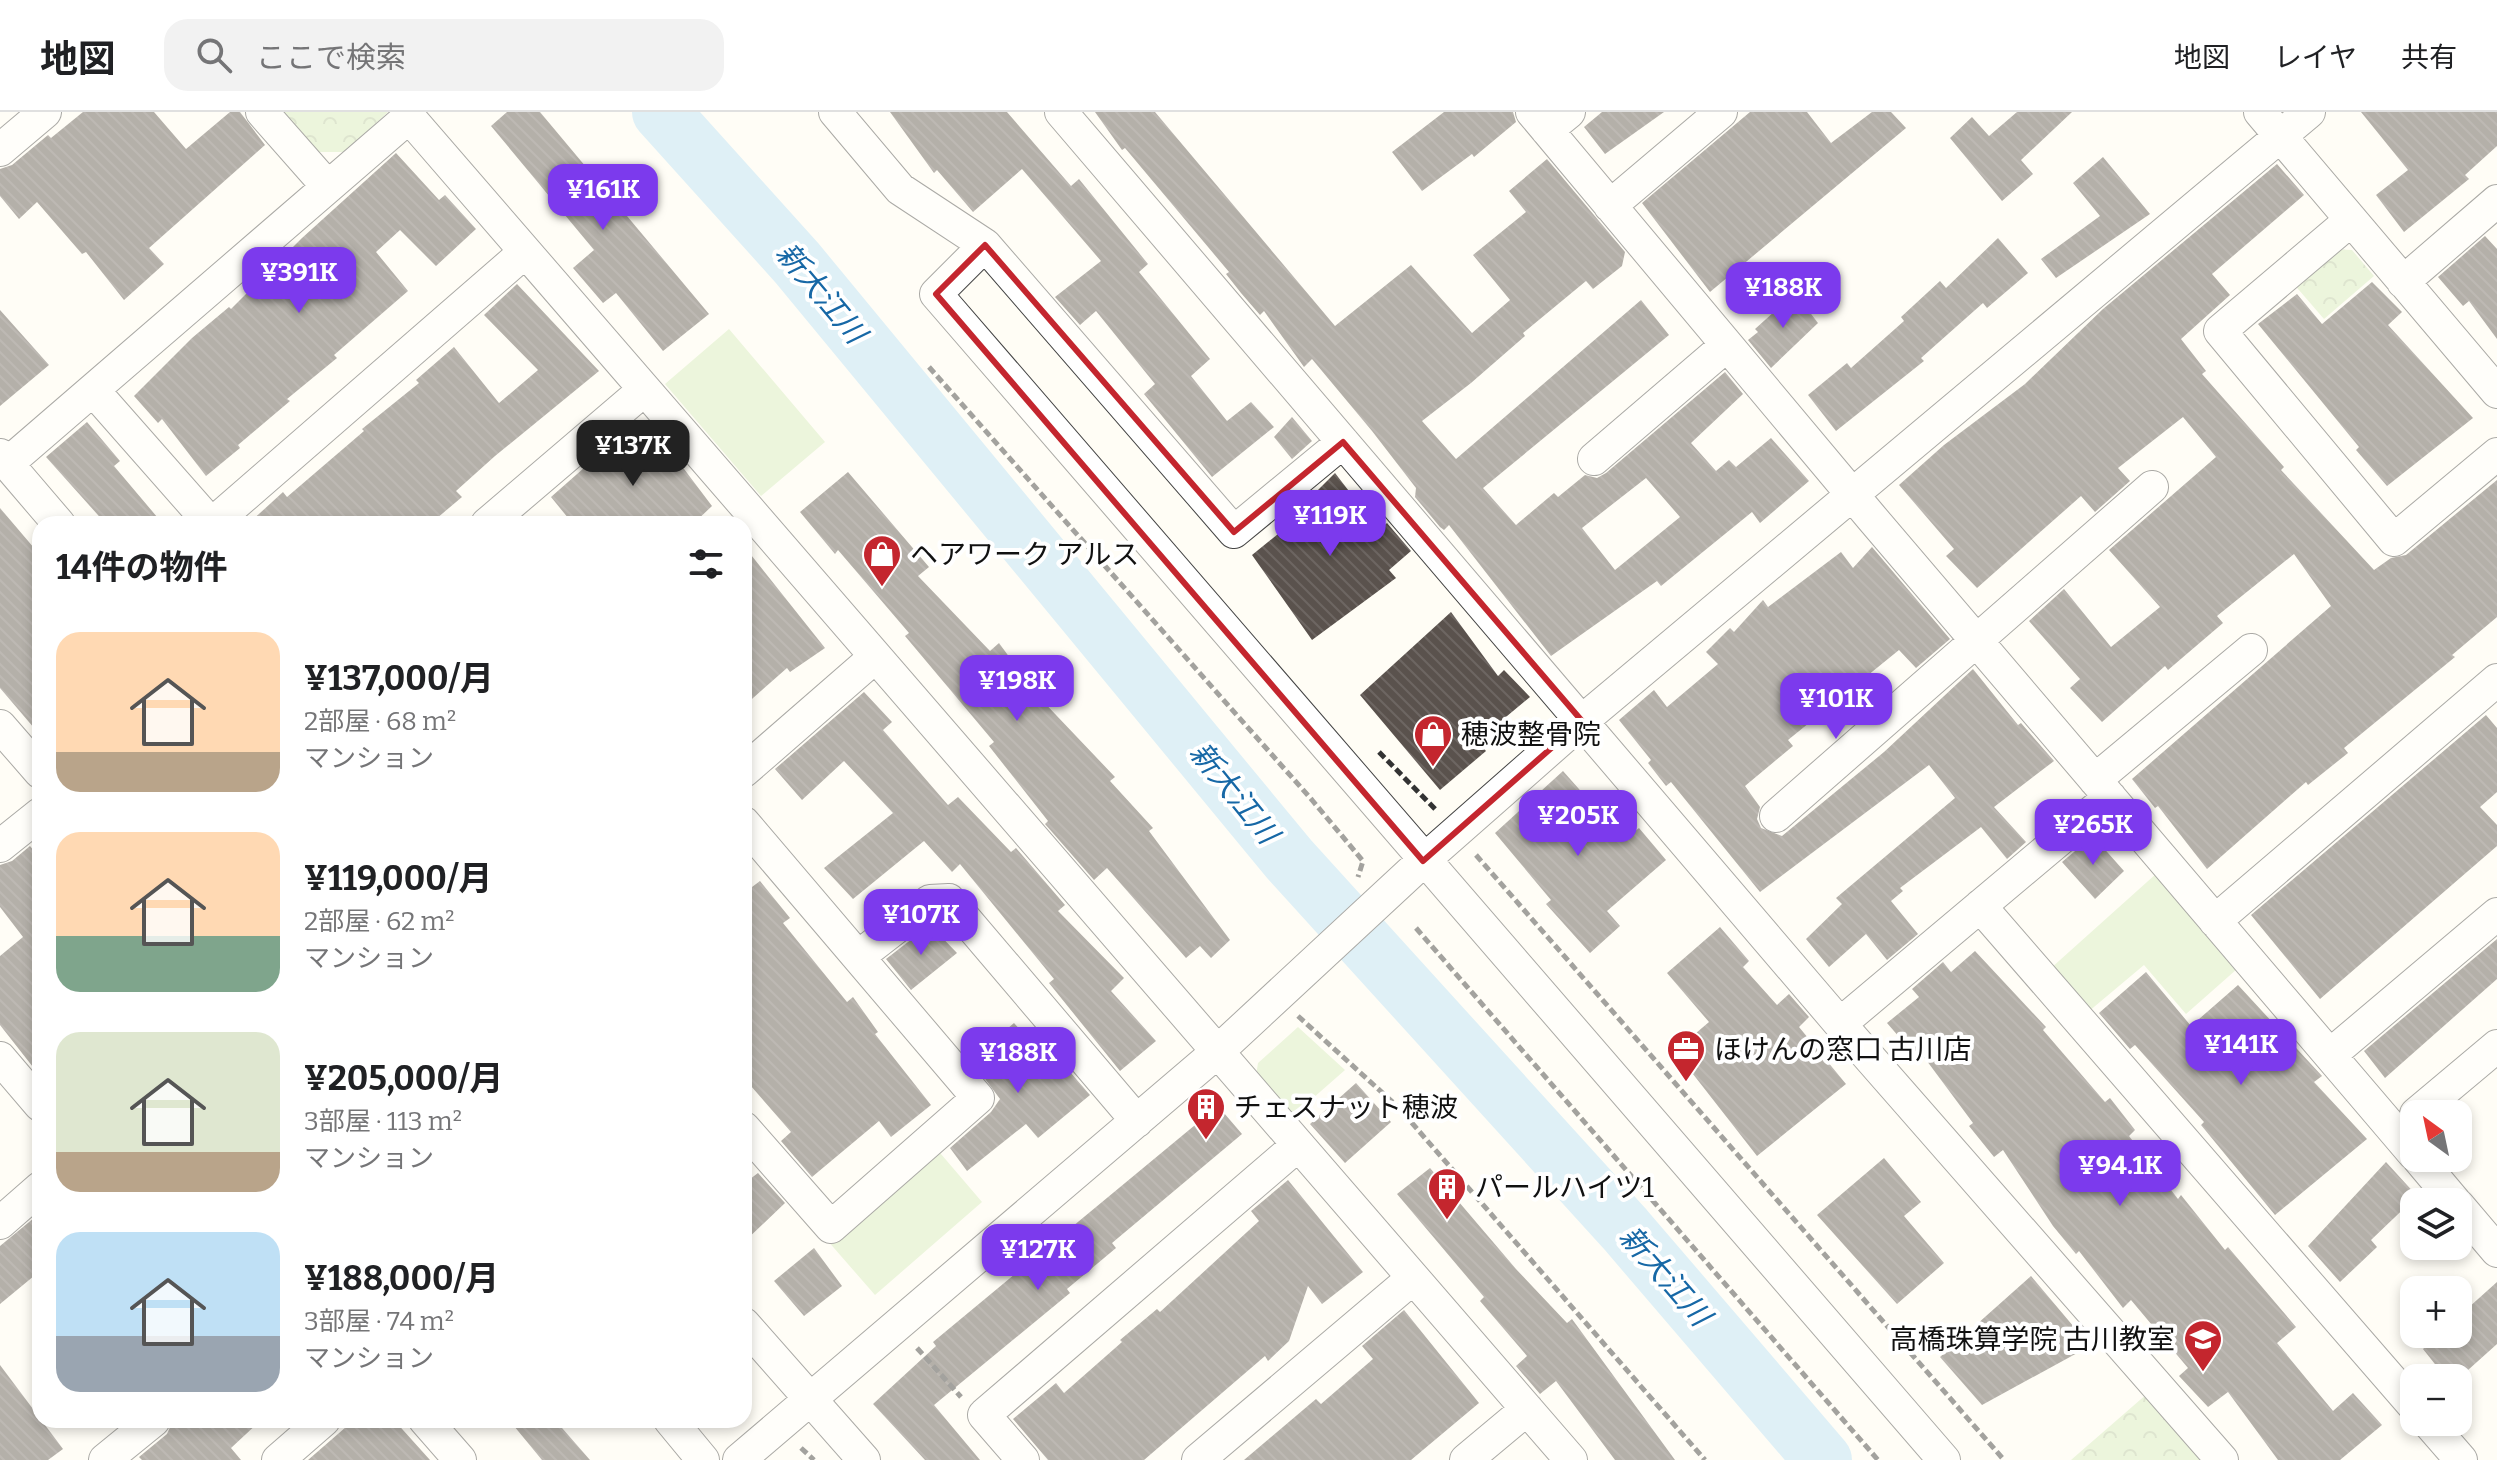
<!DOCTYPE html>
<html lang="ja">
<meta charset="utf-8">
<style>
body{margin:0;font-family:Bitter,"Noto Sans JP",serif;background:#f2f2f2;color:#202124;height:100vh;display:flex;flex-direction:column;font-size:30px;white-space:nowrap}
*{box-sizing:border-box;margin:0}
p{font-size:26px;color:#757577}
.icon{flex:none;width:44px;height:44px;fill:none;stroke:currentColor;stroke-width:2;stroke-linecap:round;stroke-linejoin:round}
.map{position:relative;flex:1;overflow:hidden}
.panel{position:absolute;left:32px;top:404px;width:720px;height:912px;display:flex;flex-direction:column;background:#fff;border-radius:24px;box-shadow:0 4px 12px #0003}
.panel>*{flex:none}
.needle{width:52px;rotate:327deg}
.buttons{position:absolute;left:2400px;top:988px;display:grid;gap:16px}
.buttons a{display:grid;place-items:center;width:72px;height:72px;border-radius:16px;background:#fff;box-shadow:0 4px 12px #0003;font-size:40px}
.price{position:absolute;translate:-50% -68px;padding:0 18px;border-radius:16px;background:#7c3aed;color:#fff;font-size:26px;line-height:52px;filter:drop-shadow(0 2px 4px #0008)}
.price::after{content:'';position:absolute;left:50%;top:48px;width:24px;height:18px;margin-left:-12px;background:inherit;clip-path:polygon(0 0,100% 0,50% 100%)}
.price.current{background:#222;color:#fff}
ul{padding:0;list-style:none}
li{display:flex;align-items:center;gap:24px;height:200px;padding:0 24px}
li span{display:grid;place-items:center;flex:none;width:224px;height:160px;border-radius:24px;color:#555}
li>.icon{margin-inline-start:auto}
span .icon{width:96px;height:96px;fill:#fffc;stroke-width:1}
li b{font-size:34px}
h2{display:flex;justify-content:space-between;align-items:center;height:96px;padding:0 24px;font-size:34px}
header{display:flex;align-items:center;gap:48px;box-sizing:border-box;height:112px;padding:0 40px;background:#fff;border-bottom:2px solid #e0e0e0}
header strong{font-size:38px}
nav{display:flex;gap:44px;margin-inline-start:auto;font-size:28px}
.search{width:560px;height:72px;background:#f2f2f2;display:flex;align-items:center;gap:20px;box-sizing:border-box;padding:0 28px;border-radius:24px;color:#757577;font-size:30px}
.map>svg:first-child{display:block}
.grass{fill:#d5ebbd}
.park{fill:url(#park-crowns)}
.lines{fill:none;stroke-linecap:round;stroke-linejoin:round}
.river{stroke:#b9e0f7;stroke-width:58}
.building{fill:url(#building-back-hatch);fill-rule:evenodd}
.minor-casing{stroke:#444;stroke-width:34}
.path{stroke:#333;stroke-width:5;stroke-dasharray:8 4;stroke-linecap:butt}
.minor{stroke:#fff;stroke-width:32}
.marked{fill:none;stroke:#c4262e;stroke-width:6;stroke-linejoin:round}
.labels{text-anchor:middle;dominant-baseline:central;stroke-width:8;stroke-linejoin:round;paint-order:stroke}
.poi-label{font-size:28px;fill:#111;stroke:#fff;text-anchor:start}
.water-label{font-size:30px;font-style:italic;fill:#1768a6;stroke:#fff}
</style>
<header>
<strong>地図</strong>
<div class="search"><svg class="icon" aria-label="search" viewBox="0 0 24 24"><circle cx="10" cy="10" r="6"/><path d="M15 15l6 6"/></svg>ここで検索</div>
<nav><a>地図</a><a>レイヤ</a><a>共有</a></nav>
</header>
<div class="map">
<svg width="2497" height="1348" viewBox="0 0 2497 1348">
<defs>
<pattern id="park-crowns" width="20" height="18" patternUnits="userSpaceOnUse" patternTransform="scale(2)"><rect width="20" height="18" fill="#d5ebbd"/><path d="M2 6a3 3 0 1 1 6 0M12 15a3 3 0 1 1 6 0" fill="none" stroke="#b6c8a1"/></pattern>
<pattern id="building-back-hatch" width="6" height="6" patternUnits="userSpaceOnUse" patternTransform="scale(2)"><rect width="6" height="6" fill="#5a524d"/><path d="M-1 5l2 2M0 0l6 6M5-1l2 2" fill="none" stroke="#6d6662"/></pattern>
</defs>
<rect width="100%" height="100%" fill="#fffdf5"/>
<!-- grass -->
<path class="grass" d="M729 217 825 330 761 384 665 272Z
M2157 761 2237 857 2186 902 2144 853 2088 900 2050 857Z
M1298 915 1345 958 1288 1008 1255 970 1258 951Z
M935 1035 982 1090 875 1183 827 1128Z"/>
<!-- park -->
<path class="park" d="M279 0H388L345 40H315Z
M2331 137 2352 138 2374 164 2324 207 2292 170Z
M2148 1281 2207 1348H2071Z"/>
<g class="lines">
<!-- river -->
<path class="river" d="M661 0 797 151 1289 747 1625 1117 1823 1348"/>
</g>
<!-- building -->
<path class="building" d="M83 0H154L186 37 230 0H240L265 33 149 136 164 152 124 188 86 140 82 142 37 90 19 107 0 84V57L12 53 48 23 51 26Z
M507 0H540L709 202 663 239 616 181 603 191 573 156 594 138 491 14Z
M890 0H1007L1071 74 1079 67 1148 152 1139 160 1210 247 1191 264 1227 309 1251 290 1274 315 1212 365 1144 282 1155 272 1096 199 1080 213 1055 185 1101 149 1022 57 973 100 937 58 934 61Z
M1095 0H1155L1335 214 1411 153 1472 221 1510 188 1473 143 1526 100 1509 79 1547 47 1625 140 1622 154 1593 177 1586 169 1523 221 1525 224 1471 271 1422 309 1456 347 1641 188 1669 223 1483 376 1516 413 1554 381 1558 385 1585 363 1597 366 1606 361 1725 260 1743 282 1691 331 1716 359 1729 348 1736 355 1771 326 1809 369 1760 411 1752 400 1661 474 1657 469 1551 544 1449 413 1444 418 1440 415 1415 385 1416 376 1372 319 1312 247 1304 255 1264 199 1260 203 1241 181 1226 162 1229 160 1125 36 1122 38ZM1646 366 1680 405 1615 458 1582 416Z
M1444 0H1513L1516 10 1474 45 1472 42 1422 79 1392 40Z
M1602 0H1664L1605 42 1584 15Z
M1750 0H1807L1831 31 1872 0H1891L1906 16 1710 180 1642 91Z
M2017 0H2072L2021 48 2033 62 2002 89 1950 26 1972 5 1989 24Z
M2361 0H2497V34L2465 63 2469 67 2404 120 2376 83 2408 58Z
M396 41 439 88 445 83 476 117 436 154 400 118 376 140 408 179 334 243 337 246 287 287 290 289 238 333 240 336 206 364 162 307 158 311 134 284 192 226 229 195 231 197 302 126Z
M2103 45 2150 102 2056 166 2041 147 2100 104 2073 71Z
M2277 52 2304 83 2212 162 2230 183 2181 227 2206 259 2202 262 2284 355 2281 358 2374 458 2391 446 2406 443 2497 368V505L2452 543 2455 545 2344 636 2348 641 2308 673 2306 670 2207 757 2158 694 2155 696 2132 667 2331 494 2294 442 2217 504 2223 511 2168 558 2165 554 2102 610 2070 576 2080 567 2029 509 2064 477 2111 535 2160 495 2109 438 2216 345 2183 305 2118 356 2130 369 2095 400 2081 384 1977 476 1946 444 1954 437 1899 373 1944 333 2025 272 2103 197Z
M2485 124 2497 137V227L2469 189 2463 194 2438 165Z
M1998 126 2028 161 1987 196 1983 191 1921 246 1924 249 1836 319 1808 283 1847 251 1851 256 1904 209 1901 205 1940 169 1946 176Z
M2372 170 2402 200 2388 213 2473 306 2387 374 2356 338 2359 335 2258 212 2297 182 2322 212Z
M517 172 599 259 495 344 456 379 462 385 430 412H248L283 380 287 385 364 319 362 317 419 271 416 268 454 235 499 291 538 258 484 203Z
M1795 181 1818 211 1771 256 1748 228 1758 220 1755 217Z
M0 198 49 253 0 294Z
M1292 305 1312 329 1292 347 1274 325Z
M87 310 120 349 114 354 163 412H106L46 345Z
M627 318 641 336 658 322 683 351 681 353 712 394 693 412H573L551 385Z
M848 360 929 455 918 464 990 539 999 531 1037 583 1115 665 1110 669 1153 716 1149 719 1230 828 1211 846 1200 834 1186 846 1107 756 1094 768 1045 712 1048 709 989 634 994 630 905 524 909 521 838 438 835 442 800 400Z
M1335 361 1379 418 1387 411 1411 439 1389 458 1396 466 1312 528 1252 443 1300 404 1297 399Z
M0 396 40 443V623L0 576Z
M744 434 825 536 790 560 787 556 744 594Z
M1872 435 1950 527 1916 556 1899 538 1788 628 1793 634 1745 674 1760 695 1757 707 1761 716 1782 724 1884 640 1973 557 2018 613 2021 611 2054 649 1994 695 2026 730 2007 747 1981 715 1900 776 1903 779 1891 789 1918 822 1887 848 1866 822 1829 855 1806 827 1842 792 1836 786 1955 686 1929 653 1760 780 1671 670 1666 674 1648 651 1651 648 1619 608 1654 578 1667 595 1718 552 1706 540 1730 516 1734 520 1763 488 1768 495 1841 440 1853 456Z
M1451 500 1498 564 1504 558 1530 585 1477 629 1486 639 1440 678 1360 583Z
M864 580 892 610 883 618 948 693 958 685 1011 740 1016 736 1065 793 1058 799 1124 866 1111 879 1156 929 1120 959 1049 871 1054 867 960 752 952 760 924 729 853 787 824 756 893 701 844 649 802 688 775 657Z
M2486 603 2497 616V680L2480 695 2497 713V734L2320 887 2251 803Z
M1563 659 1624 728 1639 716 1666 748 1607 799 1620 814 1590 841 1546 792 1551 788 1495 721Z
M2093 724 2124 759 2095 787 2062 750Z
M30 734 40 746V964L0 913V844L23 825 0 795V753L12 749Z
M760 769 790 806 783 811 847 890 853 885 878 920 875 922 931 993 891 1025 879 1009 812 1065 781 1029 791 1020 744 966V781Z
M930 813 957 841 911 878 886 847Z
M1720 815 1749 849 1743 855 1777 893 1789 882 1809 905 1799 915 1846 972 1757 1044 1675 939 1709 910 1667 861Z
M2497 827V867L2385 966 2364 939Z
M1975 839 2046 915 2043 918 2105 990 2110 986 2135 1018 2129 1024 2178 1087 2181 1083 2225 1138 2228 1135 2296 1215 2277 1231 2333 1299 2353 1281 2382 1313 2340 1348H2278L2228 1280 2208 1295 2179 1264 2188 1256 2131 1188 2123 1196 2079 1139 2076 1142 2053 1114 2003 1038 1994 1045 1969 1014 1973 1011 1918 937 1913 941 1887 911 1919 885 1912 877 1943 850 1951 860Z
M2146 860 2191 914 2238 873 2322 964 2314 970 2367 1027 2275 1103 2201 1013 2204 1010 2135 933 2130 937 2099 901Z
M1014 911 1056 957 1063 952 1090 983 1038 1026 1026 1012 967 1059 950 1036 991 1000 1000 987 971 948Z
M1356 971 1391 1010 1345 1051 1310 1012Z
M1218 994 1242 1022 1112 1131 1116 1136 1067 1177 1070 1181 934 1293 980 1348H925L873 1292 936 1234 933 1230Z
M1884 1046 1921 1090 1904 1104 1944 1151 1897 1192 1817 1103Z
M2386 1050 2417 1084 2371 1128 2377 1135 2340 1170 2308 1134Z
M1430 1056 1516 1157 1567 1211 1572 1207 1675 1348H1615L1556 1269 1540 1282 1516 1254 1527 1244 1480 1189 1484 1185 1397 1082Z
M758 1061 785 1091 744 1130V1068L746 1070Z
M1288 1068 1363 1160 1322 1192 1308 1174 1289 1229 1268 1249 1265 1244 1144 1348H1048L1013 1307 1056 1271 1064 1281 1122 1230 1120 1228 1157 1197 1160 1200 1259 1109 1251 1099Z
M40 1101V1159L0 1192V1134Z
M814 1136 842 1174 804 1204 774 1169Z
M2031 1164 2090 1234 1982 1293 1940 1245Z
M2497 1170V1232L2458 1267 2446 1266 2423 1237 2439 1222H2458V1205Z
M1404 1198 1479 1291 1411 1348H1244L1316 1287 1321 1292 1373 1247 1362 1234Z
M0 1253 63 1337 48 1348H0Z
M173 1308H261L231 1336 241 1348H142L139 1345 167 1322Z
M354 1308H394L430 1348H308Z
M509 1308H555L590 1348H542Z"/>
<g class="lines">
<!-- minor casing -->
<g class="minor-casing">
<path id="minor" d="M262 0 328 75
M835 0 900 77 985 133 1234 420 1343 330
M1061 0 1840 912 2222 1348
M1532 0 1871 405 2414 1042
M2260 0 2497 280
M1547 18 1569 0
M0 38 45 0
M1610 94 1721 0
M2351 108 2220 219 2394 428 2497 342
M985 133 936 182 1944 1348
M2403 170 2497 89
M93 278 211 412
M0 343 59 412
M1594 347 1727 233
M7 352 409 5 1571 1348
M212 412 525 140
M487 412 644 278
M0 614 40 660
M744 659 875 545
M2095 668 2251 538
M1776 704 2152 375
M744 711 978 986 831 1115 744 1016
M0 734 40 702
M1980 794 2414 1294
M2215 809 2497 568
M858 845 930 789 949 788 1137 1009
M1840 912 2110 685
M2330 943 2497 802
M0 946 40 993
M2416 1002 2497 934
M2418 1046 2455 1090
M2458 1093 2497 1139
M0 1111 40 1076
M744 1212 864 1348
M425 1308 460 1348
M670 1308 703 1348
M2428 1310 2461 1348
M105 1348 154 1308
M278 1348 324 1308
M739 1348 1216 941 1423 749 1582 609 2309 0
M1023 1348 984 1303 1298 1033
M1198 1348 1413 1166
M1466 1348 1527 1297"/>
</g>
<!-- path -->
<path class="path" d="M929 255 1312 688 1363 749 1358 765
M1379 640 1436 698
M1476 743 2004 1348
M1416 816 1878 1348
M1298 904 1398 995 1705 1348
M917 1236 961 1285
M801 1336 814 1348"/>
<!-- minor -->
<use href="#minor" class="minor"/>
</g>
<!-- marked area -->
<path d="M0 0H2497V1348H0ZM985 133 1234 420 1343 330 1582 609 1423 749 936 182Z" fill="#fffdf5" fill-opacity=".55" fill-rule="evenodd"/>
<path class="marked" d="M985 133 1234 420 1343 330 1582 609 1423 749 936 182Z"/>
<!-- icons -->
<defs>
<g id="shop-pin" transform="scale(2)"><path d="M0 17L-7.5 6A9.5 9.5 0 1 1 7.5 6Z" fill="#c4262e" stroke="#fff"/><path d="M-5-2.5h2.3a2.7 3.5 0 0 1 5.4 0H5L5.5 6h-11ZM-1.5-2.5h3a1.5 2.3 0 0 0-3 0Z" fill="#fff"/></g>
<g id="office-pin" transform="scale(2)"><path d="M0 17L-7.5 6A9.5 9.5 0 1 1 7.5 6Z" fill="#c4262e" stroke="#fff"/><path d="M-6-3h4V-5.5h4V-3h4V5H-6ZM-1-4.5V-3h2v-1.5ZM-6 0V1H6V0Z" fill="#fff"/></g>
<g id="building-pin" transform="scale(2)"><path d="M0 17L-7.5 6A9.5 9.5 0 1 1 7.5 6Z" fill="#c4262e" stroke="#fff"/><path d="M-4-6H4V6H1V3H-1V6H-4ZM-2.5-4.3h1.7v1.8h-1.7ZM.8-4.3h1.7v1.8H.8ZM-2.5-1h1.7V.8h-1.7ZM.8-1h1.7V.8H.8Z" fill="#fff"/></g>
<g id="school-pin" transform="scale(2)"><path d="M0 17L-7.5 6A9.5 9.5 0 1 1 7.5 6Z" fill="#c4262e" stroke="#fff"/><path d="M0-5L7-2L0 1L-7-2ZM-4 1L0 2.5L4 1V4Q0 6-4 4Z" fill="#fff"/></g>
</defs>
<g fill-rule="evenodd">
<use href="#shop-pin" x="882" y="442"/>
<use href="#shop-pin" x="1433" y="622"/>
<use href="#office-pin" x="1686" y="937"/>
<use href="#building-pin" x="1206" y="995"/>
<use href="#building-pin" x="1447" y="1075"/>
<use href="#school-pin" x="2203" y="1227"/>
</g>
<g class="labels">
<!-- poi labels -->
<g class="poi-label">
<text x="910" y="442">ヘアワーク アルス</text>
<text x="1461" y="622">穂波整骨院</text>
<text x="1714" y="937">ほけんの窓口 古川店</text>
<text x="1234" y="995">チェスナット穂波</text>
<text x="1475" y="1075">パールハイツ1</text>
<text x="2175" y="1227" text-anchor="end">高橋珠算学院 古川教室</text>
</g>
<!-- water labels -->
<g class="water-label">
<text transform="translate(821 181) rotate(50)">新大江川</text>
<text transform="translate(1234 681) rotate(51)">新大江川</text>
<text transform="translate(1665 1164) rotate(49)">新大江川</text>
</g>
</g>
</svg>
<div class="buttons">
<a><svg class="needle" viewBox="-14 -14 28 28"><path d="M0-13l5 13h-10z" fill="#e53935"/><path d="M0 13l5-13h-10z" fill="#757577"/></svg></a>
<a><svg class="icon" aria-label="layers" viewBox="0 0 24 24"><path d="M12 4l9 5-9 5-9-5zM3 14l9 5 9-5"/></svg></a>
<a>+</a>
<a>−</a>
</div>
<b class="price" style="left:603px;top:120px">¥161K</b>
<b class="price" style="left:299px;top:203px">¥391K</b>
<b class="price" style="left:1783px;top:218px">¥188K</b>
<b class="price current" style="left:633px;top:376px">¥137K</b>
<b class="price" style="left:1330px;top:446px">¥119K</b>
<b class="price" style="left:1017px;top:611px">¥198K</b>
<b class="price" style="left:1836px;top:629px">¥101K</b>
<b class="price" style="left:1578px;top:746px">¥205K</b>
<b class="price" style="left:2093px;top:755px">¥265K</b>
<b class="price" style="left:921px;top:845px">¥107K</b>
<b class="price" style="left:2241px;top:975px">¥141K</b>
<b class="price" style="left:1018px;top:983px">¥188K</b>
<b class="price" style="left:2120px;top:1096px">¥94.1K</b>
<b class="price" style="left:1038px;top:1180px">¥127K</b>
<section class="panel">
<h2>14件の物件<svg class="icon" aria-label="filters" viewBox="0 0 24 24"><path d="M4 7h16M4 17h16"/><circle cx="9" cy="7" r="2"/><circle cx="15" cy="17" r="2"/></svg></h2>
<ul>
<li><span style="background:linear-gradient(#ffd9b3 75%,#b9a48a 0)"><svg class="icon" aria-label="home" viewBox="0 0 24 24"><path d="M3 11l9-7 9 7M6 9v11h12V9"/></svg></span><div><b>¥137,000/月</b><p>2部屋 · 68 m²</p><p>マンション</p></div></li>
<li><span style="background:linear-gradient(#ffd9b3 65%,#7fa58c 0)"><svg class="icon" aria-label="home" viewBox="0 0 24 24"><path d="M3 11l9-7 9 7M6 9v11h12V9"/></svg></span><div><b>¥119,000/月</b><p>2部屋 · 62 m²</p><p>マンション</p></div></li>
<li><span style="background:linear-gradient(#dfe7d0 75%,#b9a48a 0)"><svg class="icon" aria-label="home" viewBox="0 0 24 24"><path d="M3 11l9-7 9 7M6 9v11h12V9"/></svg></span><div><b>¥205,000/月</b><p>3部屋 · 113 m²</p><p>マンション</p></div></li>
<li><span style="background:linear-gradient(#bfe0f5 65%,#9aa5b1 0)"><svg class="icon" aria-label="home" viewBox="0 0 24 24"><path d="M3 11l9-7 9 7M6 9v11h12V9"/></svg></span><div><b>¥188,000/月</b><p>3部屋 · 74 m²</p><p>マンション</p></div></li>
</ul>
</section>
</div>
